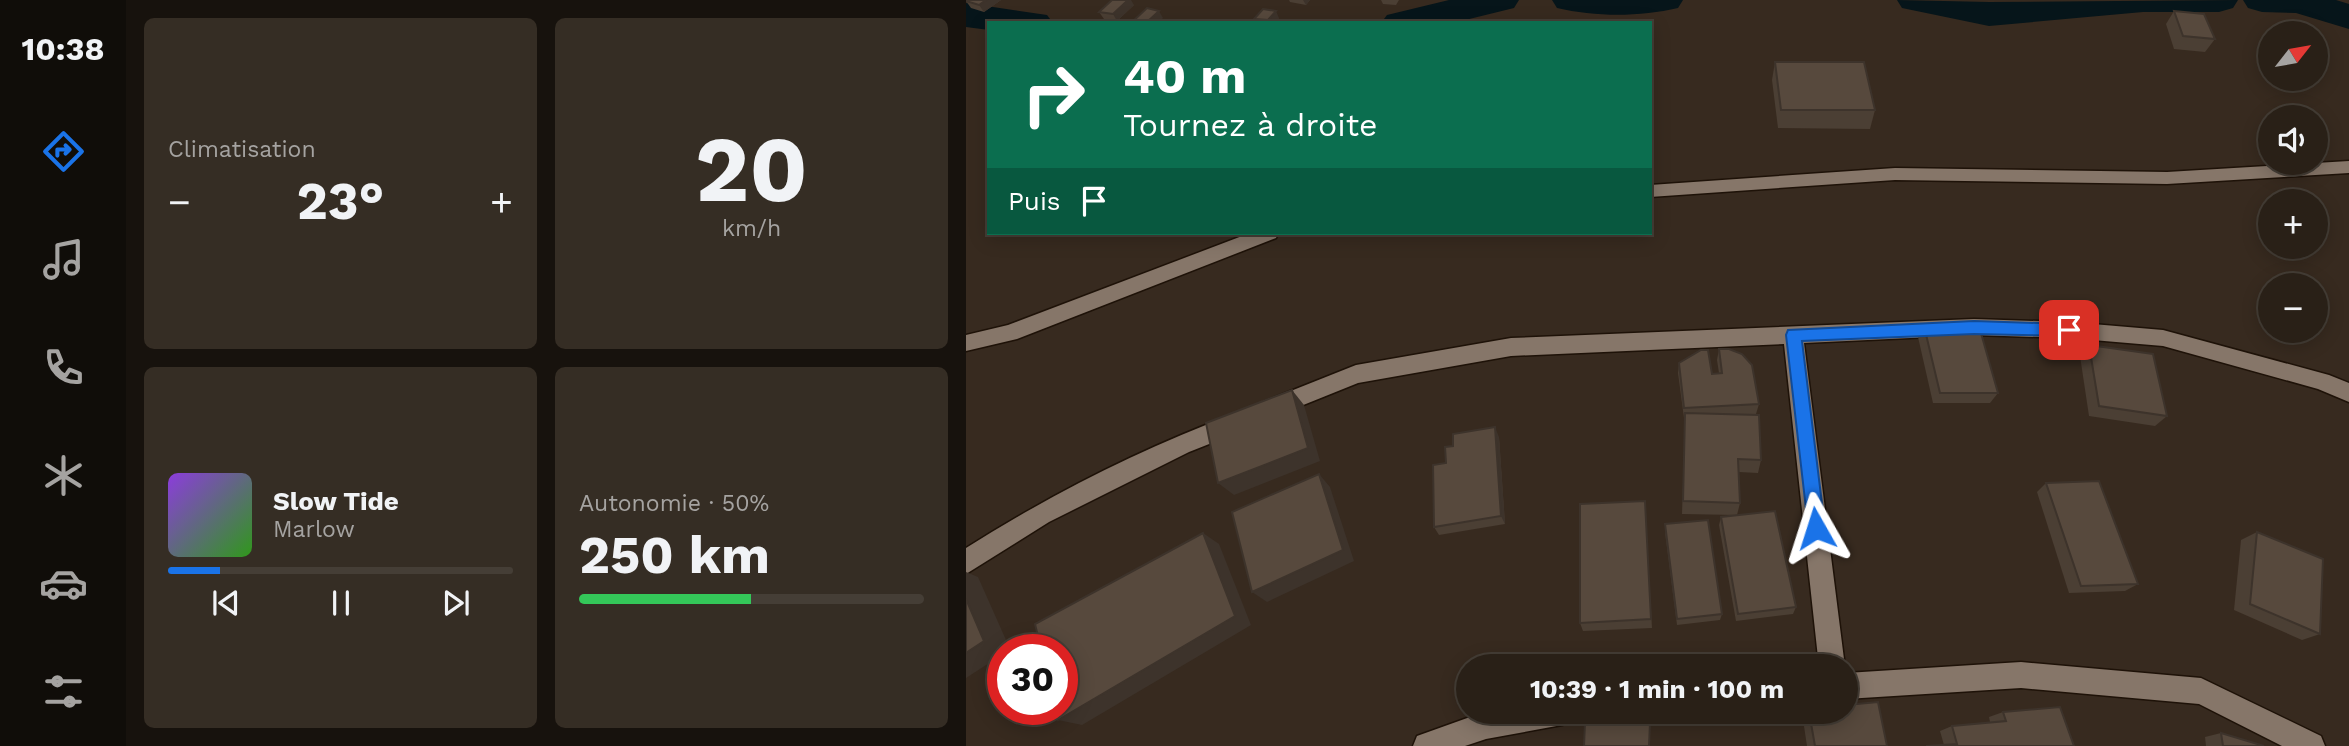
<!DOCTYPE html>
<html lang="fr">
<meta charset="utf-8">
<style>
:root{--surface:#292017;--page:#352d24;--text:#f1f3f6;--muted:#a5a3a1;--line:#453e36;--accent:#1a73e8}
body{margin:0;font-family:"Work Sans",sans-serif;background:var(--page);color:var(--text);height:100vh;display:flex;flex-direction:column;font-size:26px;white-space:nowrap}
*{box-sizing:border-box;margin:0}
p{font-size:23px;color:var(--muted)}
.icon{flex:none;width:38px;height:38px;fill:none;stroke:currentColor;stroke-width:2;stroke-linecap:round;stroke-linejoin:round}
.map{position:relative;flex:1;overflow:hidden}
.sheet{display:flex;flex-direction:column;gap:18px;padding:18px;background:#17120d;width:840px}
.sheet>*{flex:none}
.guide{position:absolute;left:21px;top:21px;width:665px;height:214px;border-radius:0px;box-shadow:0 4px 18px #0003,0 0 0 2px var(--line);background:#0b6e4f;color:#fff;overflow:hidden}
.needle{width:46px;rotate:59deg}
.controls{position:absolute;left:1292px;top:21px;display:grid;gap:14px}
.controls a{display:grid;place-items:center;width:70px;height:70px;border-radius:50%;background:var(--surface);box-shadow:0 4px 18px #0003,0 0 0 2px var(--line);font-size:35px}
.speed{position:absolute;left:21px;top:634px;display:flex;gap:14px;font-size:35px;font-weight:700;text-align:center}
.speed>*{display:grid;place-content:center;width:91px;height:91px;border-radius:50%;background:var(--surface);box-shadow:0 4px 18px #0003,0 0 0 2px var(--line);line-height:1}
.speed .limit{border:10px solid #d22;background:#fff;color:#111}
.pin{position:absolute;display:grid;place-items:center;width:60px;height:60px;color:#fff;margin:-30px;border-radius:14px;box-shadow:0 4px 10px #0006}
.me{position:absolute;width:77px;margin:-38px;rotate:354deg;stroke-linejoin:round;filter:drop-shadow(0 0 5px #0008)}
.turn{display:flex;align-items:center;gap:24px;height:147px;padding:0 21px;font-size:32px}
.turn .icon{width:91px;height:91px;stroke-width:2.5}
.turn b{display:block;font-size:49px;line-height:60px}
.then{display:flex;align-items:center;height:66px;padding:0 21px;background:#0003;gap:14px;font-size:26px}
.big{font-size:52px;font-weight:700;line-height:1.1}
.sheet .card{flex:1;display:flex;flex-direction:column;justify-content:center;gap:10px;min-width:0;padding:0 24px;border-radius:10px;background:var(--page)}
.sheet .dial{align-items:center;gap:0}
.dial b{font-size:91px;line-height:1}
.song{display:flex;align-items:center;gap:21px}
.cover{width:84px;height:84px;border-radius:10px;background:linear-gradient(135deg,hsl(270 70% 55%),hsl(110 70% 35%))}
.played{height:7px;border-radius:4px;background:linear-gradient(90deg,var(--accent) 15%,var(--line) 15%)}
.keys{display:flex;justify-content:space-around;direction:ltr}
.heat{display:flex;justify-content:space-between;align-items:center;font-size:38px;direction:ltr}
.charge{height:10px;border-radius:5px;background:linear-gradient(90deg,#34c759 50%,var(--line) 0)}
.sheet .tiles{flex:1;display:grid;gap:18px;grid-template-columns:repeat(2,1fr)}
.trip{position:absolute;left:490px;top:654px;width:402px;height:70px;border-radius:35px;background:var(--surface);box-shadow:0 4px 18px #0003,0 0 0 2px var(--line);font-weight:700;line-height:70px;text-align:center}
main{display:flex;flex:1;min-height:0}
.dock{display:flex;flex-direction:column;width:126px;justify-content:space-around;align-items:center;background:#100d09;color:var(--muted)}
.dock .icon{width:49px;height:49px}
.dock .on{color:var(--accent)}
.dock b{font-size:32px;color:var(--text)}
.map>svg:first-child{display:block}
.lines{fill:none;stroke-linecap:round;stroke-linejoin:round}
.river{fill:#06151a;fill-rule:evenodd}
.minor-casing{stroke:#1e1208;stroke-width:3}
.minor{fill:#867669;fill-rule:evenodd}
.wall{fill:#4b3f34}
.shaded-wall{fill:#3d332b}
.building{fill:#57493d;stroke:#3d332b;stroke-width:2}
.route{fill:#1a73e8;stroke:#114b97;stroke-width:2}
</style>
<main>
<nav class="dock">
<b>10:38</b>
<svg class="icon on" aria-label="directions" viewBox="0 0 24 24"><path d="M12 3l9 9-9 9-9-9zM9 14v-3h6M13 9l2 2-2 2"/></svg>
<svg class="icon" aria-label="music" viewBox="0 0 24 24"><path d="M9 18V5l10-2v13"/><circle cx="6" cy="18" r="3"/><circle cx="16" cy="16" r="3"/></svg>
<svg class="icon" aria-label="phone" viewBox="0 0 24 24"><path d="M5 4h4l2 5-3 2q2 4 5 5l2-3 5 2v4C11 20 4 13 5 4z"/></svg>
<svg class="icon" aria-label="climate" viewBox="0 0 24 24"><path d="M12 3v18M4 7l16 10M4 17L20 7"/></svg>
<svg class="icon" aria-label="car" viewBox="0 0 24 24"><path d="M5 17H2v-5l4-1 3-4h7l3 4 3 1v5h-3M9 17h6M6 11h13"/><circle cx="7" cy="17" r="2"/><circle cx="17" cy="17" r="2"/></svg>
<svg class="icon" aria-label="filters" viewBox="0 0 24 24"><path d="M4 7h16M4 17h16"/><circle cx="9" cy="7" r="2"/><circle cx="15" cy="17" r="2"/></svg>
</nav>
<section class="sheet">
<div class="tiles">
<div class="card"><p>Climatisation</p>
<div class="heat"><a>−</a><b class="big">23°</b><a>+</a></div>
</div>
<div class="card dial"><b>20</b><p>km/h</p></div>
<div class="card">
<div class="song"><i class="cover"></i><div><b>Slow Tide</b><p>Marlow</p></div></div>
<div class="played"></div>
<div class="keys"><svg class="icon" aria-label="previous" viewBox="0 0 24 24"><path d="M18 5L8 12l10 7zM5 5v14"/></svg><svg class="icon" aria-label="pause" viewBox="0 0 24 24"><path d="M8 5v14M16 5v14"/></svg><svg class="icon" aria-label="next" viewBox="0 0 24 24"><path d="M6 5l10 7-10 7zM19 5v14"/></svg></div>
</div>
<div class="card"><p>Autonomie · 50%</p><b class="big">250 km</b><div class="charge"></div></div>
</div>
</section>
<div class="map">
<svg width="1383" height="746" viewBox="0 0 1383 746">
<rect width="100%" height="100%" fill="#372a1f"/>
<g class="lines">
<g class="river">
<path d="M 483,0 L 553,0 L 548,8 L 487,23 L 415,23 L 421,15 Z"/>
<path d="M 586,0 L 717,0 L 712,8 C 674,17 629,17 591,8 Z"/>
<path d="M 931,0 L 1023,2 L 1272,0 L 1267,8 L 1253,12 L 1177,12 L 1023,26 L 936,8 Z"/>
<path d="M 1277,0 L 1370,0 L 1383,4 L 1383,29 L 1330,13 L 1296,12 L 1282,8 Z"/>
<path d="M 0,3 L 81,15 L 87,23 L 23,23 L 23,30 L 0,27 Z"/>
</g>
<g class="minor-casing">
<g id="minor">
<path d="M 1383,161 L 1383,173 L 1201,184 L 929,180 L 684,197 L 684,185 L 929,168 L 1201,172 Z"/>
<path d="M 284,233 L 312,233 L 310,238 L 51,339 L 0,351 L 0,335 L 42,325 Z"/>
<path d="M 1008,319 L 1103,322 L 1197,330 L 1363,375 L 1383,383 L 1383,402 L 1352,389 L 1197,346 L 1103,338 L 1008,335 L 838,343 L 879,667 L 853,667 L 818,344 L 545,356 L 392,383 L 305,418 L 297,416 L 294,409 L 297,402 L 390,365 L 545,338 Z"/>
<path d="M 268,414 L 276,417 L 279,424 L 276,431 L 223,452 L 83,522 L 0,574 L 0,548 C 84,495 174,449 268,414 Z"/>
<path d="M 1055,662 L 1235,678 L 1355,736 L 1359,746 L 1316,746 L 1233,704 L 1055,688 L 880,699 L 880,673 Z"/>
<path d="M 518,712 L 609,712 L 606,722 L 596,725 L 520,739 L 499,746 L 447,746 L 451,736 Z"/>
</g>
</g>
<use href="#minor" class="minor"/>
</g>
<g class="wall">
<path d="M 35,0 L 18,12 L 5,8 L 0,1 Z"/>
<path d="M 323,0 L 344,0 L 340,5 L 324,2 Z"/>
<path d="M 415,0 L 433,0 L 430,5 L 417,4 Z"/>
<path d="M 168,5 L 151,21 L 138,19 L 133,12 Z"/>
<path d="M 1208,11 L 1249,39 L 1239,52 L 1208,49 L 1200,24 Z"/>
<path d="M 313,18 L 308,23 L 290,23 L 288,19 Z"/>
<path d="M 809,62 L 909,110 L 904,129 L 812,128 L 806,80 Z"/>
<path d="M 958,326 L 1032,393 L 1024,403 L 967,403 L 952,337 Z"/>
<path d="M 1123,345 L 1201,416 L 1189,426 L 1123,416 L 1114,356 Z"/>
<path d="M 753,349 L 793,404 L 790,414 L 773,415 L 795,460 L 792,473 L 773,472 L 774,503 L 771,515 L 716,514 L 719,418 L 718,418 L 712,373 L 713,363 L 746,374 L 753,373 L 751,360 Z"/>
<path d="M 533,437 L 539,524 L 473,535 L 468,527 L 480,463 Z"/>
<path d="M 1080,483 L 1172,584 L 1159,591 L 1103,593 L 1071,492 Z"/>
<path d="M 679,501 L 686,628 L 617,631 L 614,623 Z"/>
<path d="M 755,517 L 830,607 L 827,614 L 770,621 L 753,525 Z"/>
<path d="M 699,524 L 756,614 L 754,620 L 711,625 L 699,532 Z"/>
<path d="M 1291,532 L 1354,634 L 1336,640 L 1268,610 L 1275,540 Z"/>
<path d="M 837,712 L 880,712 L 921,746 L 841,746 L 836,713 Z"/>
<path d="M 1037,712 L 1108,746 L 978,745 L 974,731 L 986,726 L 1024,722 L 1023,717 Z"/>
<path d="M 1255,733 L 1298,746 L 1240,746 L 1239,737 Z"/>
</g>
<g class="shaded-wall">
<path d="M 20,0 L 35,0 L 18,12 L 13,5 Z"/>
<path d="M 162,0 L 165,0 L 168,5 L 151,21 L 147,14 Z"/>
<path d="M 337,0 L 344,0 L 340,5 Z"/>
<path d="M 193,11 L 197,18 L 192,23 L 180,23 Z"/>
<path d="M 310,11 L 313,18 L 308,23 L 303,23 L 302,20 Z"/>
<path d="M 326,390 L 338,405 L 354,461 L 268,495 L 252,483 Z"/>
<path d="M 529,427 L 533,437 L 539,524 L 535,516 Z"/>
<path d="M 353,474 L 364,487 L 388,561 L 301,602 L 286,592 Z"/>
<path d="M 237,533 L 253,544 L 285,625 L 116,725 L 92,720 Z"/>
<path d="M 0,572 L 12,577 L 44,649 L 37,649 L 37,654 L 0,678 Z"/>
</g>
<g class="building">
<path d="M 1,0 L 20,0 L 13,5 L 0,1 Z"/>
<path d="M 146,0 L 162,0 L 147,14 L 133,12 Z"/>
<path d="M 181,8 L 193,11 L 180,23 L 165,23 Z"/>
<path d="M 297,9 L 310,11 L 302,20 L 288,19 Z"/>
<path d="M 1208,11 L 1238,14 L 1249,39 L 1217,36 Z"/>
<path d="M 809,62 L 898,62 L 909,110 L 815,110 Z"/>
<path d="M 958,326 L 1013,326 L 1032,393 L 974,393 Z"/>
<path d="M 1123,345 L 1187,354 L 1201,416 L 1133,406 Z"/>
<path d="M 753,349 L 763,349 L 776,354 L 786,365 L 793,404 L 718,408 L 713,363 L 735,350 L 742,350 L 746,374 L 756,373 Z"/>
<path d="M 326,390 L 342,448 L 252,483 L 240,423 Z"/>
<path d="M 719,413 L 793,415 L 795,460 L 772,459 L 774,503 L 717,501 Z"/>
<path d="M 529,427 L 535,516 L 468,527 L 467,465 L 480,463 L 479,447 L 487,446 L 487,434 Z"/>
<path d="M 353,474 L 377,550 L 286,592 L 266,512 Z"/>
<path d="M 1133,481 L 1172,584 L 1115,586 L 1080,483 Z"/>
<path d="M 679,501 L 685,619 L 614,623 L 614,504 Z"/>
<path d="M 809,511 L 830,607 L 772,614 L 755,517 Z"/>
<path d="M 742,520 L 756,614 L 711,619 L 699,524 Z"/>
<path d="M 1291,532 L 1357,559 L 1354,634 L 1284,604 Z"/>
<path d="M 237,533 L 269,616 L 92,720 L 89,709 L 96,709 L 96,649 L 75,649 L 69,624 Z"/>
<path d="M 0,599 L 18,641 L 0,653 Z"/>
<path d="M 912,702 L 921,746 L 849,746 L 843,712 L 880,712 L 880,705 Z"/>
<path d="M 1094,707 L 1108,746 L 960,746 L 991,744 L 986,726 L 1040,721 L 1037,712 Z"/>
<path d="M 619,722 L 684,723 L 683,746 L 618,746 Z"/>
<path d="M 1255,733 L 1298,746 L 1257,746 Z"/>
</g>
<path class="route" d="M 1008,321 L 1103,324 L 1110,330 L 1103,336 L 1008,334 L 836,341 L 859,528 L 856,535 L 850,537 L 843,535 L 820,335 L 822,330 Z"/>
</svg>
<div class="controls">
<a><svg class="needle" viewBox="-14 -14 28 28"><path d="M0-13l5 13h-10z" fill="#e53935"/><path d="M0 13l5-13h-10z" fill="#a5a3a1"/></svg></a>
<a><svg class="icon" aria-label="sound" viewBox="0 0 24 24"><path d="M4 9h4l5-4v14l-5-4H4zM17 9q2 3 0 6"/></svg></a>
<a>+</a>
<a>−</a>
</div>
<div class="speed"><div class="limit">30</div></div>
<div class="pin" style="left:1103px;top:330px;background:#d93025"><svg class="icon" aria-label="arrive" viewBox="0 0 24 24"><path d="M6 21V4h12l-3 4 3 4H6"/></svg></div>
<svg class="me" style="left:850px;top:528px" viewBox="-20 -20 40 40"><path d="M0-17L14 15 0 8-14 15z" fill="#1a73e8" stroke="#fff" stroke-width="4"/></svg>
<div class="trip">10:39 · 1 min · 100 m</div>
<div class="guide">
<div class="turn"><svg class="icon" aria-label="right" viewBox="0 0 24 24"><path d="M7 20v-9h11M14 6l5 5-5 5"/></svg><div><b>40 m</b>Tournez à droite</div></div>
<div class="then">Puis<svg class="icon" aria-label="arrive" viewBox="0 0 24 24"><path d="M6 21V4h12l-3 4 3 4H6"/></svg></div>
</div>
</div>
</main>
